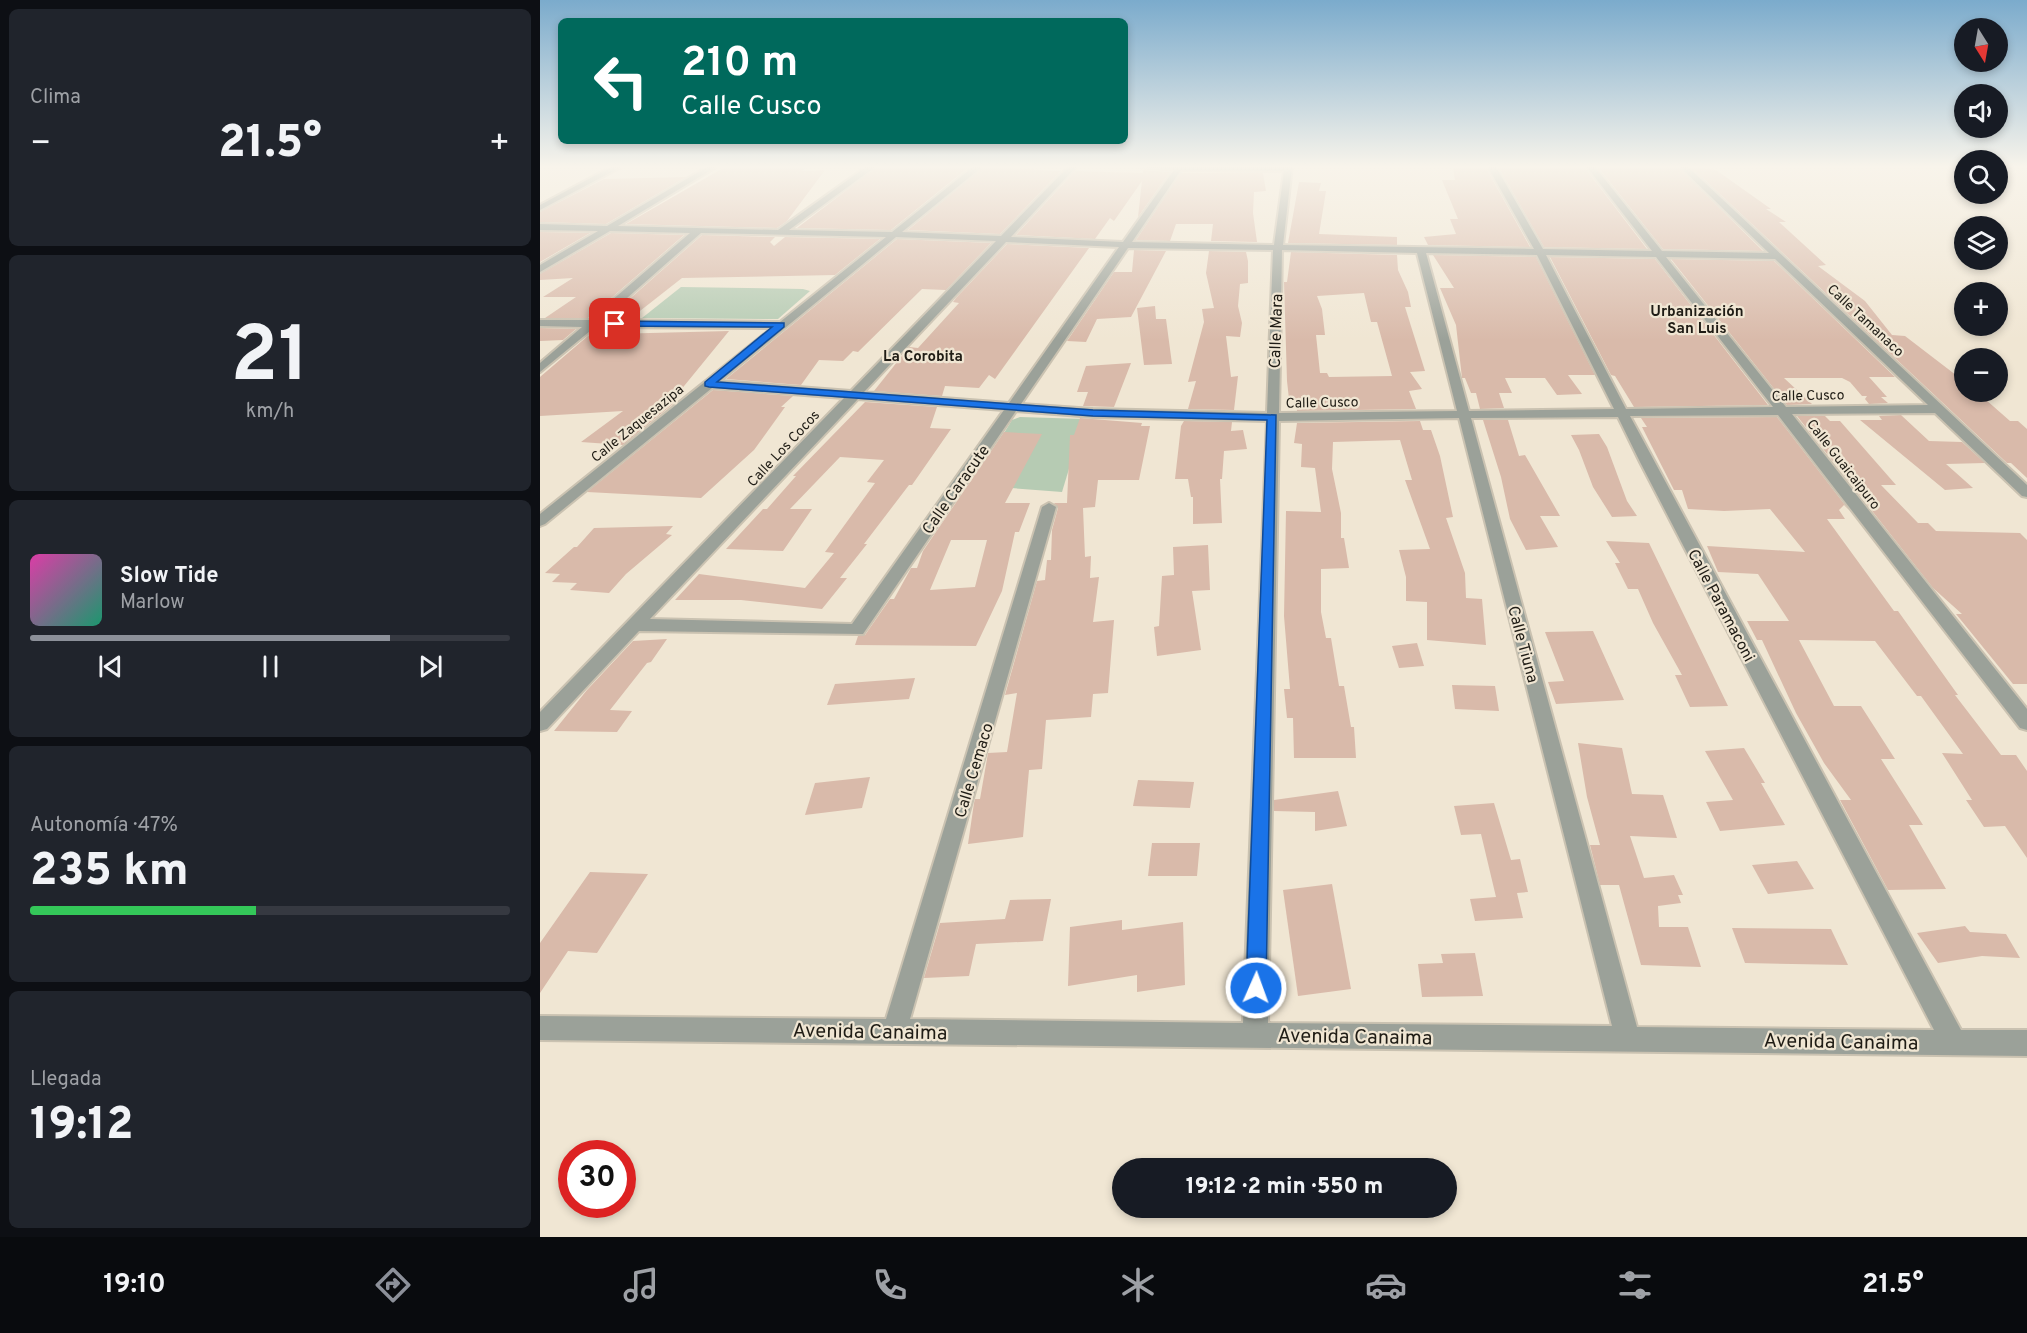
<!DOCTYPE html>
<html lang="es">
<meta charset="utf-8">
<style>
:root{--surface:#171b24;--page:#20242c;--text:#f1f3f6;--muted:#9ea1a6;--line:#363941;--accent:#8c9099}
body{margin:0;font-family:Overpass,sans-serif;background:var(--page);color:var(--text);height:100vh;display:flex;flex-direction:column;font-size:22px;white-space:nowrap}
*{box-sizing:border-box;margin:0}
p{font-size:20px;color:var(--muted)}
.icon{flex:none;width:33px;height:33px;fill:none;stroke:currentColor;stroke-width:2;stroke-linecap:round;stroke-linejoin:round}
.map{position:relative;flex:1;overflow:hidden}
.drawer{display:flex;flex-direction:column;gap:9px;padding:9px;background:#0d0f14;width:540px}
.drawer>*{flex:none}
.banner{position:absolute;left:18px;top:18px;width:570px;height:126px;border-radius:9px;box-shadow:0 3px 9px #0003;background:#00695c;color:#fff;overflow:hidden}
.needle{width:39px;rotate:169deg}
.fabs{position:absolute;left:1414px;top:18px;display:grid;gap:12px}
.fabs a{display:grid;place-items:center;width:54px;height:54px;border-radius:50%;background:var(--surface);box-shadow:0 3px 9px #0003;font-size:30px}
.speed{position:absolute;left:18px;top:1140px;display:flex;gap:12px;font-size:30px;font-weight:700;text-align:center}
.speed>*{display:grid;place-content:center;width:78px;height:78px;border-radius:50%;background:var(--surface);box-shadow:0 3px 9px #0003;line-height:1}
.speed .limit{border:9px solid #d22;background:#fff;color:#111}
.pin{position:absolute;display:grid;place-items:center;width:51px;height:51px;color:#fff;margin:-26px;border-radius:12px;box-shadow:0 3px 9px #0006}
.me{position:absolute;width:66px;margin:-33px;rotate:2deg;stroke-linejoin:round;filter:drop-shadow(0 0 4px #0008)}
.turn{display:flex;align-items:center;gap:21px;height:126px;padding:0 24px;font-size:27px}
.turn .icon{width:78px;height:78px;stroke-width:2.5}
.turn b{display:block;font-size:42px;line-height:51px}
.big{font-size:45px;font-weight:800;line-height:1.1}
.drawer .tile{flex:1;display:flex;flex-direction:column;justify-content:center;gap:9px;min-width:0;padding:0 21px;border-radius:9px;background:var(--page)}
.drawer .dial{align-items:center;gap:0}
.dial b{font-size:78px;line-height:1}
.song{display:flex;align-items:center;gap:18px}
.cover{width:72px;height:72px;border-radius:9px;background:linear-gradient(135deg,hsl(320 70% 55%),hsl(160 70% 35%))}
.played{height:6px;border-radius:3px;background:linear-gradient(90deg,var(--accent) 75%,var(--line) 75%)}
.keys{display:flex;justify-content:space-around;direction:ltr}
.heat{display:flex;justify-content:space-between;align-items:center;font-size:33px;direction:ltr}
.charge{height:9px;border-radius:4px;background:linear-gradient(90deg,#34c759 47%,var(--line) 0)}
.trip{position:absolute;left:572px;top:1158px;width:345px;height:60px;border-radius:30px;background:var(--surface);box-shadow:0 3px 9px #0003;font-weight:800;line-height:60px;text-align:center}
.tab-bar{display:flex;height:96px;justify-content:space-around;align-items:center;background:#090b0e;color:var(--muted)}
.tab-bar .icon{width:42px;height:42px}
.tab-bar .active{color:var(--accent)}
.tab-bar b{font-size:27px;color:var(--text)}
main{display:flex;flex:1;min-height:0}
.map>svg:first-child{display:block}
.green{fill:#b6cbb3}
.building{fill:#d9baaa;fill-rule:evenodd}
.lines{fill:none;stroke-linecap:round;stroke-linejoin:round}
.minor-casing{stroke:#cac2b1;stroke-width:4}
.minor{fill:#9ba199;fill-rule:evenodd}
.route{fill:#1a73e8;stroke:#114b97;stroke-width:1.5}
.labels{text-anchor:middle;stroke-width:4.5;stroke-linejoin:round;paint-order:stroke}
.far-street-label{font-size:14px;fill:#1f1c15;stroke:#f0e6d3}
.far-neighbourhood-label{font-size:15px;font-weight:bold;fill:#1f1c15;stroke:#f0e6d3}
.street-label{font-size:16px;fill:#1f1c15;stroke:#f0e6d3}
.near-street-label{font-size:20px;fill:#1f1c15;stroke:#f0e6d3}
</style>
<main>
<section class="drawer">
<div class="tile"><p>Clima</p>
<div class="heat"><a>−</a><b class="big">21.5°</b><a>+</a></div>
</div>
<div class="tile dial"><b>21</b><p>km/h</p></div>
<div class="tile">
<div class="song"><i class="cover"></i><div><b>Slow Tide</b><p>Marlow</p></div></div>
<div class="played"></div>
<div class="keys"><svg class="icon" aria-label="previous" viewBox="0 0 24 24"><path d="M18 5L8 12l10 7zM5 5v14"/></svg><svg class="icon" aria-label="pause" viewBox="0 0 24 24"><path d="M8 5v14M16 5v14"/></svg><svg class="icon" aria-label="next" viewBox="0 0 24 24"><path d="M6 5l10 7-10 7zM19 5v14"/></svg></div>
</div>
<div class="tile"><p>Autonomía · 47%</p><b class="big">235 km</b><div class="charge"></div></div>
<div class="tile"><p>Llegada</p><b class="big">19:12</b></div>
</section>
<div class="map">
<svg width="1487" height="1237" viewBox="0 0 1487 1237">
<rect width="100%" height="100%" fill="#f0e6d3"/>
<g class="green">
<path d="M 141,287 L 263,289 L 270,291 L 238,319 L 102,318 Z"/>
<path d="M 480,417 L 544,419 L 522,492 L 432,485 L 472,420 Z"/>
</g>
<g class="building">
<path d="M 185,167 L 266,167 L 262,171 L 285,170 L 247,221 L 237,228 L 86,224 Z"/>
<path d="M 337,167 L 429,167 L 351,230 L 257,228 Z"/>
<path d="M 444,167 L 521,171 L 460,234 L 368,230 Z"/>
<path d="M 913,167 L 946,168 L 990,247 L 888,245 L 884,237 L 916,234 L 910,219 L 918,219 L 902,180 L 915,180 Z"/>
<path d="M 1058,167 L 1138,167 L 1223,251 L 1123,249 Z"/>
<path d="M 1151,167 L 1176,170 L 1231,209 L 1226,209 L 1246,222 L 1239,222 L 1286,265 L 1278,266 L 1325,301 L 1352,335 L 1365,336 L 1425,382 L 1425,392 L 1437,392 L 1470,421 L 1478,421 L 1487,429 L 1487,478 L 1471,463 L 1467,463 Z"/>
<path d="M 959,168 L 1045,168 L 1107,249 L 1004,247 Z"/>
<path d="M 603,170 L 630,172 L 598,217 L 602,181 L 574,221 L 570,218 L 555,239 L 476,235 L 535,171 L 603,173 Z"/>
<path d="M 641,173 L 723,173 L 726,191 L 714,192 L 713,213 L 717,242 L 671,241 L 673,224 L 636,224 L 630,241 L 596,240 Z"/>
<path d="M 146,177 L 66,224 L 0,222 L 0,212 L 64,179 Z"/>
<path d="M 759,182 L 781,183 L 779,191 L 786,191 L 779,234 L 857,237 L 857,245 L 748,243 Z"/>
<path d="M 0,232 L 50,233 L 0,262 Z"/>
<path d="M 71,233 L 144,235 L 48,318 L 5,318 L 36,297 L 3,297 L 33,278 L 0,280 L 0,274 Z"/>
<path d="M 162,235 L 235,237 L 230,242 L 234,246 L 245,237 L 340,239 L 295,275 L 142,278 L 91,318 L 68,318 Z"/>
<path d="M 357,239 L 451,243 L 406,290 L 382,289 L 318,352 L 313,351 L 303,361 L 279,360 L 261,385 L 186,379 Z"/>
<path d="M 467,244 L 549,248 L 455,379 L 449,375 L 439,388 L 405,386 L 402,396 L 334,391 L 369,347 L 378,348 L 419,303 L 413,302 L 416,298 Z"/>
<path d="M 594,250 L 626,251 L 591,317 L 557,319 L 546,342 L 527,341 L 574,272 L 592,272 Z"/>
<path d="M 669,251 L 706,252 L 708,261 L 708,283 L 700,284 L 698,306 L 702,323 L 700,337 L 686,336 L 691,377 L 698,376 L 694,410 L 648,409 L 656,381 L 648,382 L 664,322 L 662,309 L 674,308 L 666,273 Z"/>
<path d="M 751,252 L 857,255 L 858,270 L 868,292 L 871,307 L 865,307 L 885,371 L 870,372 L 882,389 L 869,391 L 876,409 L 757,411 L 756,399 L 749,399 L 747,381 L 744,282 L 747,282 ZM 824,293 L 831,322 L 837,322 L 852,376 L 789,377 L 787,373 L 780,373 L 776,335 L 785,335 L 782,309 L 777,296 Z"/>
<path d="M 893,255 L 996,257 L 1055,375 L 1028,375 L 1042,394 L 1017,395 L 1005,378 L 965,378 L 972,393 L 959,393 L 964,408 L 940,409 L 936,393 L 931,393 L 925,378 L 922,378 L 916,325 L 900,288 L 914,288 Z"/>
<path d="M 1010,257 L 1115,259 L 1228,405 L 1094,407 L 1075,376 L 1071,375 Z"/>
<path d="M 1131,259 L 1234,261 L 1355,377 L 1329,377 L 1347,397 L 1341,397 L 1348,403 L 1329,404 L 1325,399 L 1327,396 L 1322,396 L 1310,382 L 1302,378 L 1244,378 L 1272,404 L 1247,405 Z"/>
<path d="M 615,306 L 616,319 L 626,319 L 632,364 L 604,365 L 597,308 Z"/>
<path d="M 0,328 L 36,329 L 23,340 L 0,341 Z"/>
<path d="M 56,329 L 77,329 L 71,334 L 189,331 L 131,402 L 133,404 L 83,445 L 41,442 L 83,411 L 0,416 L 0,377 Z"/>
<path d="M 591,363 L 574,407 L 543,406 L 548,392 L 537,392 L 546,366 Z"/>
<path d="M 173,390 L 253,396 L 241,407 L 245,407 L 214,450 L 161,498 L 47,492 Z"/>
<path d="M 325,402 L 397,407 L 390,428 L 411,429 L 372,485 L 369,485 L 324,544 L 327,544 L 300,578 L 307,578 L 282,609 L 201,600 L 135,600 L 159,574 L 265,588 L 294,553 L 285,552 L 335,483 L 327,482 L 344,460 L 300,457 L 250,509 L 272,509 L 243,551 L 186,549 L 223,509 L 227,509 L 256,476 L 253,476 Z"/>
<path d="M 1361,415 L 1389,441 L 1422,442 L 1445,463 L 1406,464 L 1433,488 L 1405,490 L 1320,420 L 1342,420 L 1339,416 Z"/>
<path d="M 1257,416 L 1285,416 L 1290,421 L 1300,421 L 1356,485 L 1341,485 L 1378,523 L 1388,523 L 1396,531 L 1480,533 L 1487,540 L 1487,684 L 1473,684 L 1416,614 L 1422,614 L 1393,588 Z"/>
<path d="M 1237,417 L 1309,510 L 1304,505 L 1299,510 L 1305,519 L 1287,519 L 1354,611 L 1358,611 L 1418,695 L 1415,695 L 1461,755 L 1476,755 L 1487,771 L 1487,858 L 1465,826 L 1444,827 L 1426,800 L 1432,800 L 1402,753 L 1423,754 L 1381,696 L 1377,696 L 1335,641 L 1259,640 L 1294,706 L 1321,706 L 1355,759 L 1341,759 L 1383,825 L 1369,825 L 1406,889 L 1348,890 L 1300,800 L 1311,800 L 1284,763 L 1256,713 L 1222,640 L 1217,640 L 1207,621 L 1249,621 L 1218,574 L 1178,572 L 1167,546 L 1265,552 L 1230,509 L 1184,511 L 1148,509 L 1142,490 L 1134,490 L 1102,427 L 1107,427 L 1101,418 Z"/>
<path d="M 540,418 L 602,423 L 601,426 L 610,426 L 599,480 L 558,480 L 555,507 L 543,508 L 545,557 L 551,556 L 550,578 L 559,577 L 553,622 L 574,620 L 568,693 L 553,694 L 551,717 L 506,720 L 502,769 L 489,770 L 483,837 L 428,844 L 434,803 L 435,799 L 440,799 L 448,753 L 467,752 L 477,693 L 465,695 L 497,581 L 505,580 L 507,560 L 511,560 L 512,530 L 518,508 L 514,503 L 527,503 L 530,435 L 534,435 Z"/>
<path d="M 943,420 L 968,420 L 979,456 L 985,455 L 1020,516 L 1000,516 L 1018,547 L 986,550 L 970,519 L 961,477 Z"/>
<path d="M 644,421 L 692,422 L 691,431 L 703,430 L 707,449 L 684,451 L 682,479 L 680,479 L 682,523 L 653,524 L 653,497 L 651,497 L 648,479 L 635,479 L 641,426 Z"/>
<path d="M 880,421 L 883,430 L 891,430 L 900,456 L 913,517 L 906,518 L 925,573 L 926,598 L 942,599 L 946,645 L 887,640 L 887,602 L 866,601 L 866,577 L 859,550 L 890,549 L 865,480 L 872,480 L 860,440 L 793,442 L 792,469 L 801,513 L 801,538 L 804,538 L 809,568 L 781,569 L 781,612 L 786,638 L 791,638 L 799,686 L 804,686 L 811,727 L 814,727 L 816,758 L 754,758 L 753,718 L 747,718 L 744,689 L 750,689 L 744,616 L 746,511 L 781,512 L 775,468 L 761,467 L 762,444 L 754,443 L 757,423 Z"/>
<path d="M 464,432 L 502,434 L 465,503 L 490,503 L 479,532 L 475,532 L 462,591 L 436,646 L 315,645 L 318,636 L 325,635 L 350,599 L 354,599 L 371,568 L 377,568 L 383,551 ZM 411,540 L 447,540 L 435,587 L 390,590 Z"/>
<path d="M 1059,434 L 1067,447 L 1087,501 L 1097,516 L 1072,517 L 1053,487 L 1039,450 L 1031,435 Z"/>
<path d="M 133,526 L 126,534 L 132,535 L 86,574 L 69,593 L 30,590 L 37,583 L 12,582 L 20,574 L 5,573 L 34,547 L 37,547 L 54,528 Z"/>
<path d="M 1066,541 L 1109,543 L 1188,706 L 1150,707 L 1135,675 L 1142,675 L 1113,623 L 1098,589 L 1088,589 L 1075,563 L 1080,563 Z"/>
<path d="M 668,545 L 670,590 L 652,591 L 661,650 L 617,656 L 614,627 L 619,626 L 622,576 L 634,575 L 633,547 Z"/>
<path d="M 1053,631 L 1084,700 L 1016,704 L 1008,682 L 1024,681 L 1005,632 Z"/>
<path d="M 127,639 L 111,662 L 107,663 L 70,710 L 92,711 L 77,732 L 14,731 L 47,690 L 93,641 Z"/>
<path d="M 877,643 L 884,666 L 859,668 L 852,646 Z"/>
<path d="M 375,678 L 369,699 L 287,705 L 295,684 Z"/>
<path d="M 912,685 L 955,686 L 959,711 L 915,709 Z"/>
<path d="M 1038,743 L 1082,748 L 1092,794 L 1123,795 L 1137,838 L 1090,836 L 1104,878 L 1134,875 L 1143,895 L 1138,895 L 1141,903 L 1118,906 L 1119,927 L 1148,927 L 1161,967 L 1101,965 L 1079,885 L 1060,885 L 1050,845 L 1060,845 L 1047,797 Z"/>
<path d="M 1204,748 L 1225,783 L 1221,783 L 1245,825 L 1180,831 L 1166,802 L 1193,800 L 1165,751 Z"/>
<path d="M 330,777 L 322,808 L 265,815 L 275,783 Z"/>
<path d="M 598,780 L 654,782 L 650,808 L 593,806 Z"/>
<path d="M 798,791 L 807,826 L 775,831 L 775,812 L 734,811 L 734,800 Z"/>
<path d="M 954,803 L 971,860 L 980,859 L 988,892 L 977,893 L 983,918 L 935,921 L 930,899 L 956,897 L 941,834 L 921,835 L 914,806 Z"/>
<path d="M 612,843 L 660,843 L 657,876 L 608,876 Z"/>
<path d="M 1257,861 L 1274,889 L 1228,894 L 1212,865 Z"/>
<path d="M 50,872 L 108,874 L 57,953 L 28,951 L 0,993 L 0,943 Z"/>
<path d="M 792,884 L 811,989 L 758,996 L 743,890 Z"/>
<path d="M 511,899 L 503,941 L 436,944 L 429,976 L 384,978 L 400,923 L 465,919 L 470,900 Z"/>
<path d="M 582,920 L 582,930 L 643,922 L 645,985 L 597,992 L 597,975 L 528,986 L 530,927 Z"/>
<path d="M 1425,926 L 1430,932 L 1466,934 L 1480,958 L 1442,956 L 1398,963 L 1377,933 Z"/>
<path d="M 1192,928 L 1291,929 L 1308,965 L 1205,963 Z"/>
<path d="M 935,953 L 943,996 L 882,997 L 878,964 L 903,963 L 901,954 Z"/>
</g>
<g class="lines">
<g class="minor-casing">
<g id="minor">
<path d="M 71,167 L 81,167 L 0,210 L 0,205 Z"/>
<path d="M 167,167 L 176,167 L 78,226 L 238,230 L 326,167 L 335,167 L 249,230 L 352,232 L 433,167 L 442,167 L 362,232 L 461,236 L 528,167 L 536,167 L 471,237 L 583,242 L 634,170 L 599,167 L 752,167 L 743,245 L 994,249 L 948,167 L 956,167 L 1003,249 L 1112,251 L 1047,167 L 1055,167 L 1122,251 L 1229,253 L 1140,167 L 1148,167 L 1487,485 L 1487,497 L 1482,496 L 1395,413 L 1252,414 L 1487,709 L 1487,730 L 1480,728 L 1238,415 L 1090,416 L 1421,1030 L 1487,1030 L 1487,1056 L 0,1040 L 0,1016 L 346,1019 L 502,507 L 509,503 L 516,507 L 370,1019 L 703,1023 L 727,421 L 553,417 L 476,411 L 323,634 L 99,631 L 7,729 L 0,731 L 0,712 L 304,398 L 172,388 L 5,524 L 0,526 L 0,514 L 232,328 L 55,327 L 0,372 L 0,363 L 42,327 L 0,326 L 0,320 L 49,320 L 150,233 L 70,231 L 0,272 L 0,265 L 58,231 L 0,230 L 0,224 L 67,226 ZM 641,170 L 744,171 L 734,245 L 592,242 ZM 161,233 L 346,237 L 240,322 L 62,320 ZM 356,237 L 456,241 L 311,391 L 180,381 ZM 466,242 L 579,247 L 469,403 L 324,392 ZM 588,248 L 733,250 L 727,413 L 553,409 L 481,404 ZM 742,250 L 877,253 L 917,411 L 739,413 ZM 886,253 L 997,255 L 1074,409 L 929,411 ZM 1006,255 L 1116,257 L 1233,407 L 1086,409 ZM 1126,257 L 1235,259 L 1388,405 L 1246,407 ZM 318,399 L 464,410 L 312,624 L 110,619 ZM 1078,417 L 1100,462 L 1394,1030 L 1097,1027 L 931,418 ZM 919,418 L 1072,1026 L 728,1023 L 739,421 Z"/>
</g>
</g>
<use href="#minor" class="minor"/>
</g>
<linearGradient id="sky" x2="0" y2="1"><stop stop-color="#7babcc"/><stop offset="0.49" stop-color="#f8f4eb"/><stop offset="1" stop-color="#f8f4eb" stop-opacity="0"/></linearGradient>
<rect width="1487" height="340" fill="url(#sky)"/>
<path class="route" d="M 75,321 L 244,323 L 244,327 L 177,382 L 553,410 L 736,415 L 726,988 L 723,995 L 716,998 L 709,995 L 706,988 L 727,420 L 553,416 L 169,387 L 165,386 L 165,382 L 232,327 L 72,326 L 72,322 Z"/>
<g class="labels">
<g class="far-street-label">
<text transform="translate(1326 320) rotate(43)" y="5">Calle Tamanaco</text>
<text transform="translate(1268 395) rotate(-1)" y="5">Calle Cusco</text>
<text transform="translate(782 402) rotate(-1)" y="5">Calle Cusco</text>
<text transform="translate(97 423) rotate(-39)" y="5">Calle Zaquesazipa</text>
<text transform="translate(243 448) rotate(-47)" y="5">Calle Los Cocos</text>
<text transform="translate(1304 464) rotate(52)" y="5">Calle Guaicaipuro</text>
</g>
<g class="far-neighbourhood-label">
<text x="1157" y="316">Urbanización<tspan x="1157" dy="17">San Luis</tspan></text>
<text x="383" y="361">La Corobita</text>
</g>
<g class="street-label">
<text transform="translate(735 331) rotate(-88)" y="6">Calle Mara</text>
<text transform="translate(415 489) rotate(-55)" y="6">Calle Caracute</text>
<text transform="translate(1182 605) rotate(62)" y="6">Calle Paramaconi</text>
<text transform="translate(984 644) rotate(75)" y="6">Calle Tiuna</text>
<text transform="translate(433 770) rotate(-73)" y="6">Calle Cemaco</text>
</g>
<g class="near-street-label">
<text transform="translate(330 1031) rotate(1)" y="7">Avenida Canaima</text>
<text transform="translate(815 1036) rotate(1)" y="7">Avenida Canaima</text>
<text transform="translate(1301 1041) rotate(1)" y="7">Avenida Canaima</text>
</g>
</g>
</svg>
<div class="fabs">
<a><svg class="needle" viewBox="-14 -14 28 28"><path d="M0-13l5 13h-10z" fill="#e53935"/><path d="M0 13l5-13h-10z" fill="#9ea1a6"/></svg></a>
<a><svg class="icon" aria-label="sound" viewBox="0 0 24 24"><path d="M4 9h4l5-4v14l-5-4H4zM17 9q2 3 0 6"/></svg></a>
<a><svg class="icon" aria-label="search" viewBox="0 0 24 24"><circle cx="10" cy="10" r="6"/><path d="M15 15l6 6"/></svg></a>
<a><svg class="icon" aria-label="layers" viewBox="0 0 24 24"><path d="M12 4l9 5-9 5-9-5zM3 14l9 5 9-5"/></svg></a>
<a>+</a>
<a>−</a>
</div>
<div class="speed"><div class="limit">30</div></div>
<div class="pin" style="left:75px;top:324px;background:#d93025"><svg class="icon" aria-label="arrive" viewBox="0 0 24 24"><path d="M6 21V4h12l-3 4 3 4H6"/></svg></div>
<svg class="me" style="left:716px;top:988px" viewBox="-20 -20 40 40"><circle r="17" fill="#1a73e8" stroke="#fff" stroke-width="3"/><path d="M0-11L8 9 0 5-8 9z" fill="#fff"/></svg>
<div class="trip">19:12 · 2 min · 550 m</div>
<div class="banner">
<div class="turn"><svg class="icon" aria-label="left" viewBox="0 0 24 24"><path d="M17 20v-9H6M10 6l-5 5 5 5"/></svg><div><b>210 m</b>Calle Cusco</div></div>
</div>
</div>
</main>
<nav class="tab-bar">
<b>19:10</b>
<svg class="icon active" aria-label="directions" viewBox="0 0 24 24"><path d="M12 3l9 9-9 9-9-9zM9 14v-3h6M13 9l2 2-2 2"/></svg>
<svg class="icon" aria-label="music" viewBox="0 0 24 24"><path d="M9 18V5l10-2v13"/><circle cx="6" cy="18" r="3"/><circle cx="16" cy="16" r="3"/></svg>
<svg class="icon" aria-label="phone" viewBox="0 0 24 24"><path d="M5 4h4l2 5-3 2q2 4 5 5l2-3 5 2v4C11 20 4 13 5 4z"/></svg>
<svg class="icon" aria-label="climate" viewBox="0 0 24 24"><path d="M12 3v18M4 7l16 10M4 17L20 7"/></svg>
<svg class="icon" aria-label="car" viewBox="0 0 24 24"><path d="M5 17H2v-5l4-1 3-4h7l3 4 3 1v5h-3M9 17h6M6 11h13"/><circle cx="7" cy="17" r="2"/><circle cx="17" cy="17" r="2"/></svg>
<svg class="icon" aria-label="filters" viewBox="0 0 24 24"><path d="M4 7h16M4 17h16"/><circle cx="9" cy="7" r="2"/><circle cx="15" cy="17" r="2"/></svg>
<b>21.5°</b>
</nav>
